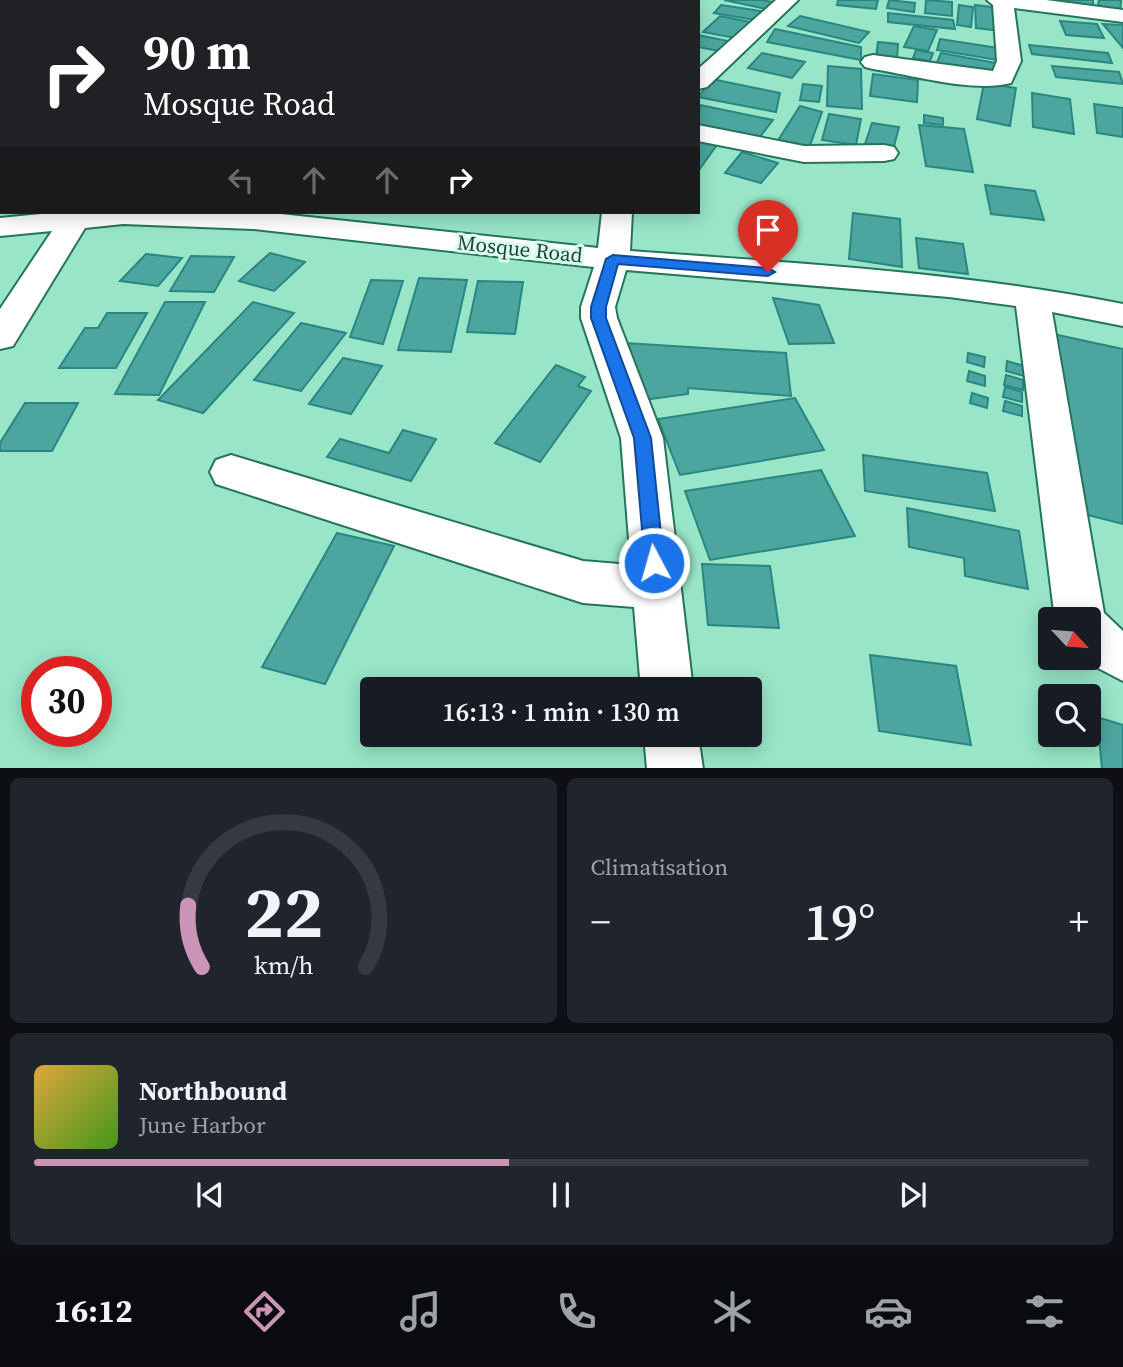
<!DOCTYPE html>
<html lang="fr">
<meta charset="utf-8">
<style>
:root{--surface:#171b24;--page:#20242c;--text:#f1f3f6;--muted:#9ea1a6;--line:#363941;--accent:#cd94ba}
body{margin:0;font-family:"Source Serif 4",serif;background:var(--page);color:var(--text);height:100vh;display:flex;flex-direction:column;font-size:26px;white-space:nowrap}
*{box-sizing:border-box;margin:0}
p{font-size:23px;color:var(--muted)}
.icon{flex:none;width:38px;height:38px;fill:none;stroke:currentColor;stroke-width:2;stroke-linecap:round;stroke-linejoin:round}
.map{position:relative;height:768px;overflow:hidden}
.details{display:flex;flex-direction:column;gap:10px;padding:10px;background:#0d0f14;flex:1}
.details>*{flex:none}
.guide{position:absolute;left:0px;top:0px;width:700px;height:214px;box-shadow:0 4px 18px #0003;background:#202124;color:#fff;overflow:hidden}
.needle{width:46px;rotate:116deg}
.fabs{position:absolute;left:1038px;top:607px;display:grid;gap:14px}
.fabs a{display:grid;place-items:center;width:63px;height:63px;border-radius:7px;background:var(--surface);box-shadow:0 4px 18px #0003;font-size:35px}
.speed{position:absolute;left:21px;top:656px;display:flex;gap:14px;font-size:35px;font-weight:700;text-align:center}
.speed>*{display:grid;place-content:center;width:91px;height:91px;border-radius:50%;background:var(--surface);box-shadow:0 4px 18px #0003;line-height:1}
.speed .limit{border:10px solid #d22;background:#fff;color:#111}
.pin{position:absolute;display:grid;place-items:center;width:60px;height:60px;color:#fff;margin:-72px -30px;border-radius:50% 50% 50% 0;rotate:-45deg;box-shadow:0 0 7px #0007}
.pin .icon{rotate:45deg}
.me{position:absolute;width:77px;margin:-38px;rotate:354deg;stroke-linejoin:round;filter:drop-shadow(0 0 5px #0008)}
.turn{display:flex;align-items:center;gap:24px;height:147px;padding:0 28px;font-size:32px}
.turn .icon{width:91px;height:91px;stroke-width:2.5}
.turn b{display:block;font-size:49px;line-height:60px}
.lanes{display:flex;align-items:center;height:66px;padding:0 28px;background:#0003;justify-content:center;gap:35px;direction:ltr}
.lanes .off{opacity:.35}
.big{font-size:52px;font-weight:600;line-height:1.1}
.details .card{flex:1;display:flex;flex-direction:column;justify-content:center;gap:10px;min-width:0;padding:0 24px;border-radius:10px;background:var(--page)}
.details .dial{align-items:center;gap:0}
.dial svg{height:182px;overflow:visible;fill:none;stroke:var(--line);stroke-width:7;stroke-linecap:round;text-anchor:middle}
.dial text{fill:var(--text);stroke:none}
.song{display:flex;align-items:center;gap:21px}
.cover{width:84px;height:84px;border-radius:10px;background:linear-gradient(135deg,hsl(40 70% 55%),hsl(100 70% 35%))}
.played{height:7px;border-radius:4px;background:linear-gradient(90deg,var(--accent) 45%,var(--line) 45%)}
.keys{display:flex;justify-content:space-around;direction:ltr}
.heat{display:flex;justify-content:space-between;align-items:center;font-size:38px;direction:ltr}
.details .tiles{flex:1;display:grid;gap:10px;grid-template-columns:1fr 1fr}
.card:last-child{grid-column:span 2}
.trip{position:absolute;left:360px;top:677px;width:402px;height:70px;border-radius:7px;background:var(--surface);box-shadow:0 4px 18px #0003;font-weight:600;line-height:70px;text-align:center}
.tab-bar{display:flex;height:112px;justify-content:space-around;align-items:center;background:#090b0e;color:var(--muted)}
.tab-bar .icon{width:49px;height:49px}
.tab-bar .on{color:var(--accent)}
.tab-bar b{font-size:32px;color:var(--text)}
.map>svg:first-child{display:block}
.building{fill:#4ca69f;stroke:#288780;stroke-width:2}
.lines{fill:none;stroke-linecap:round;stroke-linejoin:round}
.minor-casing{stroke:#25755c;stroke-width:4}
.minor{fill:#fff;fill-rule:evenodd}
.route{fill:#1a73e8;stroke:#114b97;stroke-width:2}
.labels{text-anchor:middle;stroke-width:6;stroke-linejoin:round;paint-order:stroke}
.street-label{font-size:21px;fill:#224237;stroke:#d8fdee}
</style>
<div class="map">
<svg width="1123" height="769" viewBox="0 0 1123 769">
<rect width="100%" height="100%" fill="#98e5c8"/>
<g class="building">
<path d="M 0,0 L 64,0 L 70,2 L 2,2 L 2,10 Z"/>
<path d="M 724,0 L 762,0 L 778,3 L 771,10 Z"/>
<path d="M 838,0 L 878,0 L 876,9 L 837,5 Z"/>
<path d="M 889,0 L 915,3 L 914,12 L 887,8 Z"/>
<path d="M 926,0 L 952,2 L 952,16 L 925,13 Z"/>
<path d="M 1064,0 L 1093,0 L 1093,10 L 1064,6 Z"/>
<path d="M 1099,0 L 1121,0 L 1120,13 L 1097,10 Z"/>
<path d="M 721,5 L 767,12 L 761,21 L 714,13 Z"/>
<path d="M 959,5 L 973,7 L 971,27 L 957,25 Z"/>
<path d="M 975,5 L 1000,8 L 1002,31 L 976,28 Z"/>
<path d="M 888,13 L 953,20 L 955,29 L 888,22 Z"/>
<path d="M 720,16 L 756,23 L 740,39 L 703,32 Z"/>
<path d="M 800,16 L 869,32 L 859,43 L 788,26 Z"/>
<path d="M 1060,21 L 1097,24 L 1104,38 L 1066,35 Z"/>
<path d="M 1103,24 L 1123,25 L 1123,48 Z"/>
<path d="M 914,26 L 937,30 L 928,51 L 904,47 Z"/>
<path d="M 775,29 L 861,47 L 861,60 L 767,42 Z"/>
<path d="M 698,35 L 738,43 L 728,53 L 698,47 Z"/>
<path d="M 940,39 L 1005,49 L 1004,61 L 937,50 Z"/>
<path d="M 878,42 L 898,44 L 897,59 L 876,57 Z"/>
<path d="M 1029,45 L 1108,53 L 1112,63 L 1032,54 Z"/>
<path d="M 916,50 L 933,53 L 930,61 L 913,58 Z"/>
<path d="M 762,53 L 805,62 L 792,78 L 748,68 Z"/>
<path d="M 941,53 L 1002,64 L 998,76 L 936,65 Z"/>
<path d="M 828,66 L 861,69 L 862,109 L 827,106 Z"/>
<path d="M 1052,66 L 1119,72 L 1123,84 L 1056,77 Z"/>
<path d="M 873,74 L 918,80 L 917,102 L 870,96 Z"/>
<path d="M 712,79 L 780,93 L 776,112 L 698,97 Z"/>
<path d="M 984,83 L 1016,88 L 1010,126 L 977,119 Z"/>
<path d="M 803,84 L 822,86 L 819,102 L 800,100 Z"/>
<path d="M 1032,93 L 1070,99 L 1074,134 L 1033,127 Z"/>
<path d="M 1094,104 L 1123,108 L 1123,137 L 1097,133 Z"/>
<path d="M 700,105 L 773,120 L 759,138 L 698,124 Z"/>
<path d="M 800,106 L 822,112 L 808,151 L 775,145 Z"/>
<path d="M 829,114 L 861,119 L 856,145 L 822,140 Z"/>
<path d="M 924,115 L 943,118 L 943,125 L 924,123 Z"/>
<path d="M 872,123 L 899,127 L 893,150 L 865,144 Z"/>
<path d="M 919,125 L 964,129 L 973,172 L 926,166 Z"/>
<path d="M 698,136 L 719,142 L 699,170 L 698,169 Z"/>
<path d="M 742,152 L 778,163 L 761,183 L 725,173 Z"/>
<path d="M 985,185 L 1035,191 L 1044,220 L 991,214 Z"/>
<path d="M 853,213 L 900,219 L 902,267 L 849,259 Z"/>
<path d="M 916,238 L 963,244 L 968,274 L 919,268 Z"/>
<path d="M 270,253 L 305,262 L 274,291 L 239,281 Z"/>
<path d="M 146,254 L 182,258 L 158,286 L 120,281 Z"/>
<path d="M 191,256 L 234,257 L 214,292 L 170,291 Z"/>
<path d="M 419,278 L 467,280 L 451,352 L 398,350 Z"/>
<path d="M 371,280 L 403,281 L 383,344 L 350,337 Z"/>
<path d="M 478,281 L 523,282 L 515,334 L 467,332 Z"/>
<path d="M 773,298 L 819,305 L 834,343 L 789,344 Z"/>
<path d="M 165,302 L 205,302 L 159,395 L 115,394 Z"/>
<path d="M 253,302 L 294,313 L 203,413 L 158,400 Z"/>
<path d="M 107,313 L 147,313 L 116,368 L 59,368 L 85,328 L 98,328 Z"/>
<path d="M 301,323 L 346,333 L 301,391 L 254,380 Z"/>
<path d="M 1053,334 L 1123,349 L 1123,524 L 1064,509 Z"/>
<path d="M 625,343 L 786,353 L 791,396 L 688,388 L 688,394 L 644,400 Z"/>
<path d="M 968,353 L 985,357 L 984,367 L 967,362 Z"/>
<path d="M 343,358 L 382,366 L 351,414 L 309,404 Z"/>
<path d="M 1007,361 L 1024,366 L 1024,376 L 1006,371 Z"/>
<path d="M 556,365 L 585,377 L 578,386 L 591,391 L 540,462 L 495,443 Z"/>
<path d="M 969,371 L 985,376 L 985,386 L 967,381 Z"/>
<path d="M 1006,375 L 1023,380 L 1023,390 L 1004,385 Z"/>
<path d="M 1005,387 L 1022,392 L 1022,402 L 1003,397 Z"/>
<path d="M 972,393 L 988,398 L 987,408 L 970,403 Z"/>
<path d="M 795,398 L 824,450 L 680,475 L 658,419 Z"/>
<path d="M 1005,401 L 1022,406 L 1022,416 L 1003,411 Z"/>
<path d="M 25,403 L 78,403 L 52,451 L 0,451 L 0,443 Z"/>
<path d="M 403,430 L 436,439 L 411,481 L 327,457 L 340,439 L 389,453 Z"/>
<path d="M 863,455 L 987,473 L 995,511 L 865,491 Z"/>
<path d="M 821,470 L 855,536 L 710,560 L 685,491 Z"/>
<path d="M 907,508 L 1019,531 L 1028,589 L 965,576 L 964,558 L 909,547 Z"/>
<path d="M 337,533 L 394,546 L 325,684 L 262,667 Z"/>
<path d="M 702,564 L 770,566 L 779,628 L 708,625 Z"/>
<path d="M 870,655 L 956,666 L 971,745 L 879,731 Z"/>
<path d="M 1097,717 L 1123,725 L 1123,769 L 1102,769 Z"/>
</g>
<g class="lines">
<g class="minor-casing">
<g id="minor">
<path d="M 164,0 L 186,0 L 187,2 L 165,2 Z"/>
<path d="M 278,0 L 299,0 L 277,2 Z"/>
<path d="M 635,0 L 655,0 L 634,2 Z"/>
<path d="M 776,0 L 798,0 L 707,87 L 698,89 L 698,69 Z"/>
<path d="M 987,0 L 1046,0 L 1123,10 L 1123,22 L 1014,8 L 1021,61 L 1011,83 C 973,93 912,75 873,69 L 865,67 L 861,62 L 865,57 L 873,55 L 993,71 L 997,61 L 993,5 Z"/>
<path d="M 698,125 L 804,146 L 884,145 L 894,147 L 898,153 L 894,159 L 884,161 L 804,162 L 698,141 Z"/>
<rect x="0" y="173" width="2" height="18"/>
<path d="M 61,212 L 262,212 L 598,248 L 602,212 L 632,212 L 630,251 C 795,263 960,272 1123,304 L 1123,326 L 1052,312 L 1104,613 L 1123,631 L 1123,681 L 1079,658 L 1088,658 L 1088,620 L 1055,620 L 1016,306 L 949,297 L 626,270 L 615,307 L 617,318 L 663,438 L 693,690 L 641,690 L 634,607 L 583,603 L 216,484 L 210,472 L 216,460 L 231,455 L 583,561 L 631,565 L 621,438 L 581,318 L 581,307 L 594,267 L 253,229 L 123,224 L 85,228 L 13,346 L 0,349 L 0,309 L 52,231 L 0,236 L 0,218 Z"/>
<path d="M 644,735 L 698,735 L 703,769 L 647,769 Z"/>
</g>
</g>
<use href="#minor" class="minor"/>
</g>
<path class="route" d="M 613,255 L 768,268 L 775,272 L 768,276 L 618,264 L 606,307 L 606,318 L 651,438 L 664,563 L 661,569 L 648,569 L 645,563 L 634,438 L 591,318 L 591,307 L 606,259 Z"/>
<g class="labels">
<g class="street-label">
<text transform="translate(520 249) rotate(6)" y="7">Mosque Road</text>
</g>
</g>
</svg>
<div class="fabs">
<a><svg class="needle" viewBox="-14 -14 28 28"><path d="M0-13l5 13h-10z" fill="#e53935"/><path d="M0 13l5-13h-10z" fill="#9ea1a6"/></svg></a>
<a><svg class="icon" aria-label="search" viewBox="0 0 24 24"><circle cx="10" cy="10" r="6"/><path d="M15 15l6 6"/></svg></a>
</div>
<div class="speed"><div class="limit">30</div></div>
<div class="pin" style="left:768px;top:272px;background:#d93025"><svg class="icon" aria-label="arrive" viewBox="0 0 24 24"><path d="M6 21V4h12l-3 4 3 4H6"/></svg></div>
<svg class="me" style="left:654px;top:563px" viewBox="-20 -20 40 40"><circle r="17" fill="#1a73e8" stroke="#fff" stroke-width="3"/><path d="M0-11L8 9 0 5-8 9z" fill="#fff"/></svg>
<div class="trip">16:13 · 1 min · 130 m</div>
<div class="guide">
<div class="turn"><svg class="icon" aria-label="right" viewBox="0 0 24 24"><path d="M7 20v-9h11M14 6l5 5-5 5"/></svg><div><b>90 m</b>Mosque Road</div></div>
<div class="lanes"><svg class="icon off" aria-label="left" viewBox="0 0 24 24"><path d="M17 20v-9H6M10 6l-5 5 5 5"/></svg><svg class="icon off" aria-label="ahead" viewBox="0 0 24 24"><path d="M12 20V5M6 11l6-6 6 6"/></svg><svg class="icon off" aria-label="ahead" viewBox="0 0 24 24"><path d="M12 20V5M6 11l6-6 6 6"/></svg><svg class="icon" aria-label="right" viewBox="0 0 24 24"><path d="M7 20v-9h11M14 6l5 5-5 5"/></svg></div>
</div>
</div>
<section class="details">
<div class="tiles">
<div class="card dial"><svg viewBox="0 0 100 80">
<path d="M14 69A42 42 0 1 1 86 69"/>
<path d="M14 69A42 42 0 0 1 8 42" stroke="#cd94ba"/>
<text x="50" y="56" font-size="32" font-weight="700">22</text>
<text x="50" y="72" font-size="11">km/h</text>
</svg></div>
<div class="card"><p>Climatisation</p>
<div class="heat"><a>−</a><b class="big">19°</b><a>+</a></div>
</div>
<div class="card">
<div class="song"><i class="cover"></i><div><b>Northbound</b><p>June Harbor</p></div></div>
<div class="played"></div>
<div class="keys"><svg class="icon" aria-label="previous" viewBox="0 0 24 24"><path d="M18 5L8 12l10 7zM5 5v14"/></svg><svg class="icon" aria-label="pause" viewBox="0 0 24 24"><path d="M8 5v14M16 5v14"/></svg><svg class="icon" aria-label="next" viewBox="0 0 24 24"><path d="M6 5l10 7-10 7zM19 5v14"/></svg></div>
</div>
</div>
</section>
<nav class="tab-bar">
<b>16:12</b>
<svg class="icon on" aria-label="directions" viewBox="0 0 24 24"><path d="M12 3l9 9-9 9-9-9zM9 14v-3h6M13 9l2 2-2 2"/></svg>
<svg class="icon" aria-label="music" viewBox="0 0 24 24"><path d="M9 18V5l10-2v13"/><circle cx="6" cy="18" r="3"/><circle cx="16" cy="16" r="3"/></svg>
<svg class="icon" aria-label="phone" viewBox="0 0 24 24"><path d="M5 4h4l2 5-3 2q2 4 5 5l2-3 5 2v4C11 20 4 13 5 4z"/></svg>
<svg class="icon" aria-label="climate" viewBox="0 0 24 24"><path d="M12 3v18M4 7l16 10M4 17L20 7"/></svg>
<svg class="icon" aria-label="car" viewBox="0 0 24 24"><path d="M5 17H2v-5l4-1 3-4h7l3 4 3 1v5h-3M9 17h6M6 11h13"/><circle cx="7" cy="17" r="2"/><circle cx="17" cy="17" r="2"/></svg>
<svg class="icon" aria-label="filters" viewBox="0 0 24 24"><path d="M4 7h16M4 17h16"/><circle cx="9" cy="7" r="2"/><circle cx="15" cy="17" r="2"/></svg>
</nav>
